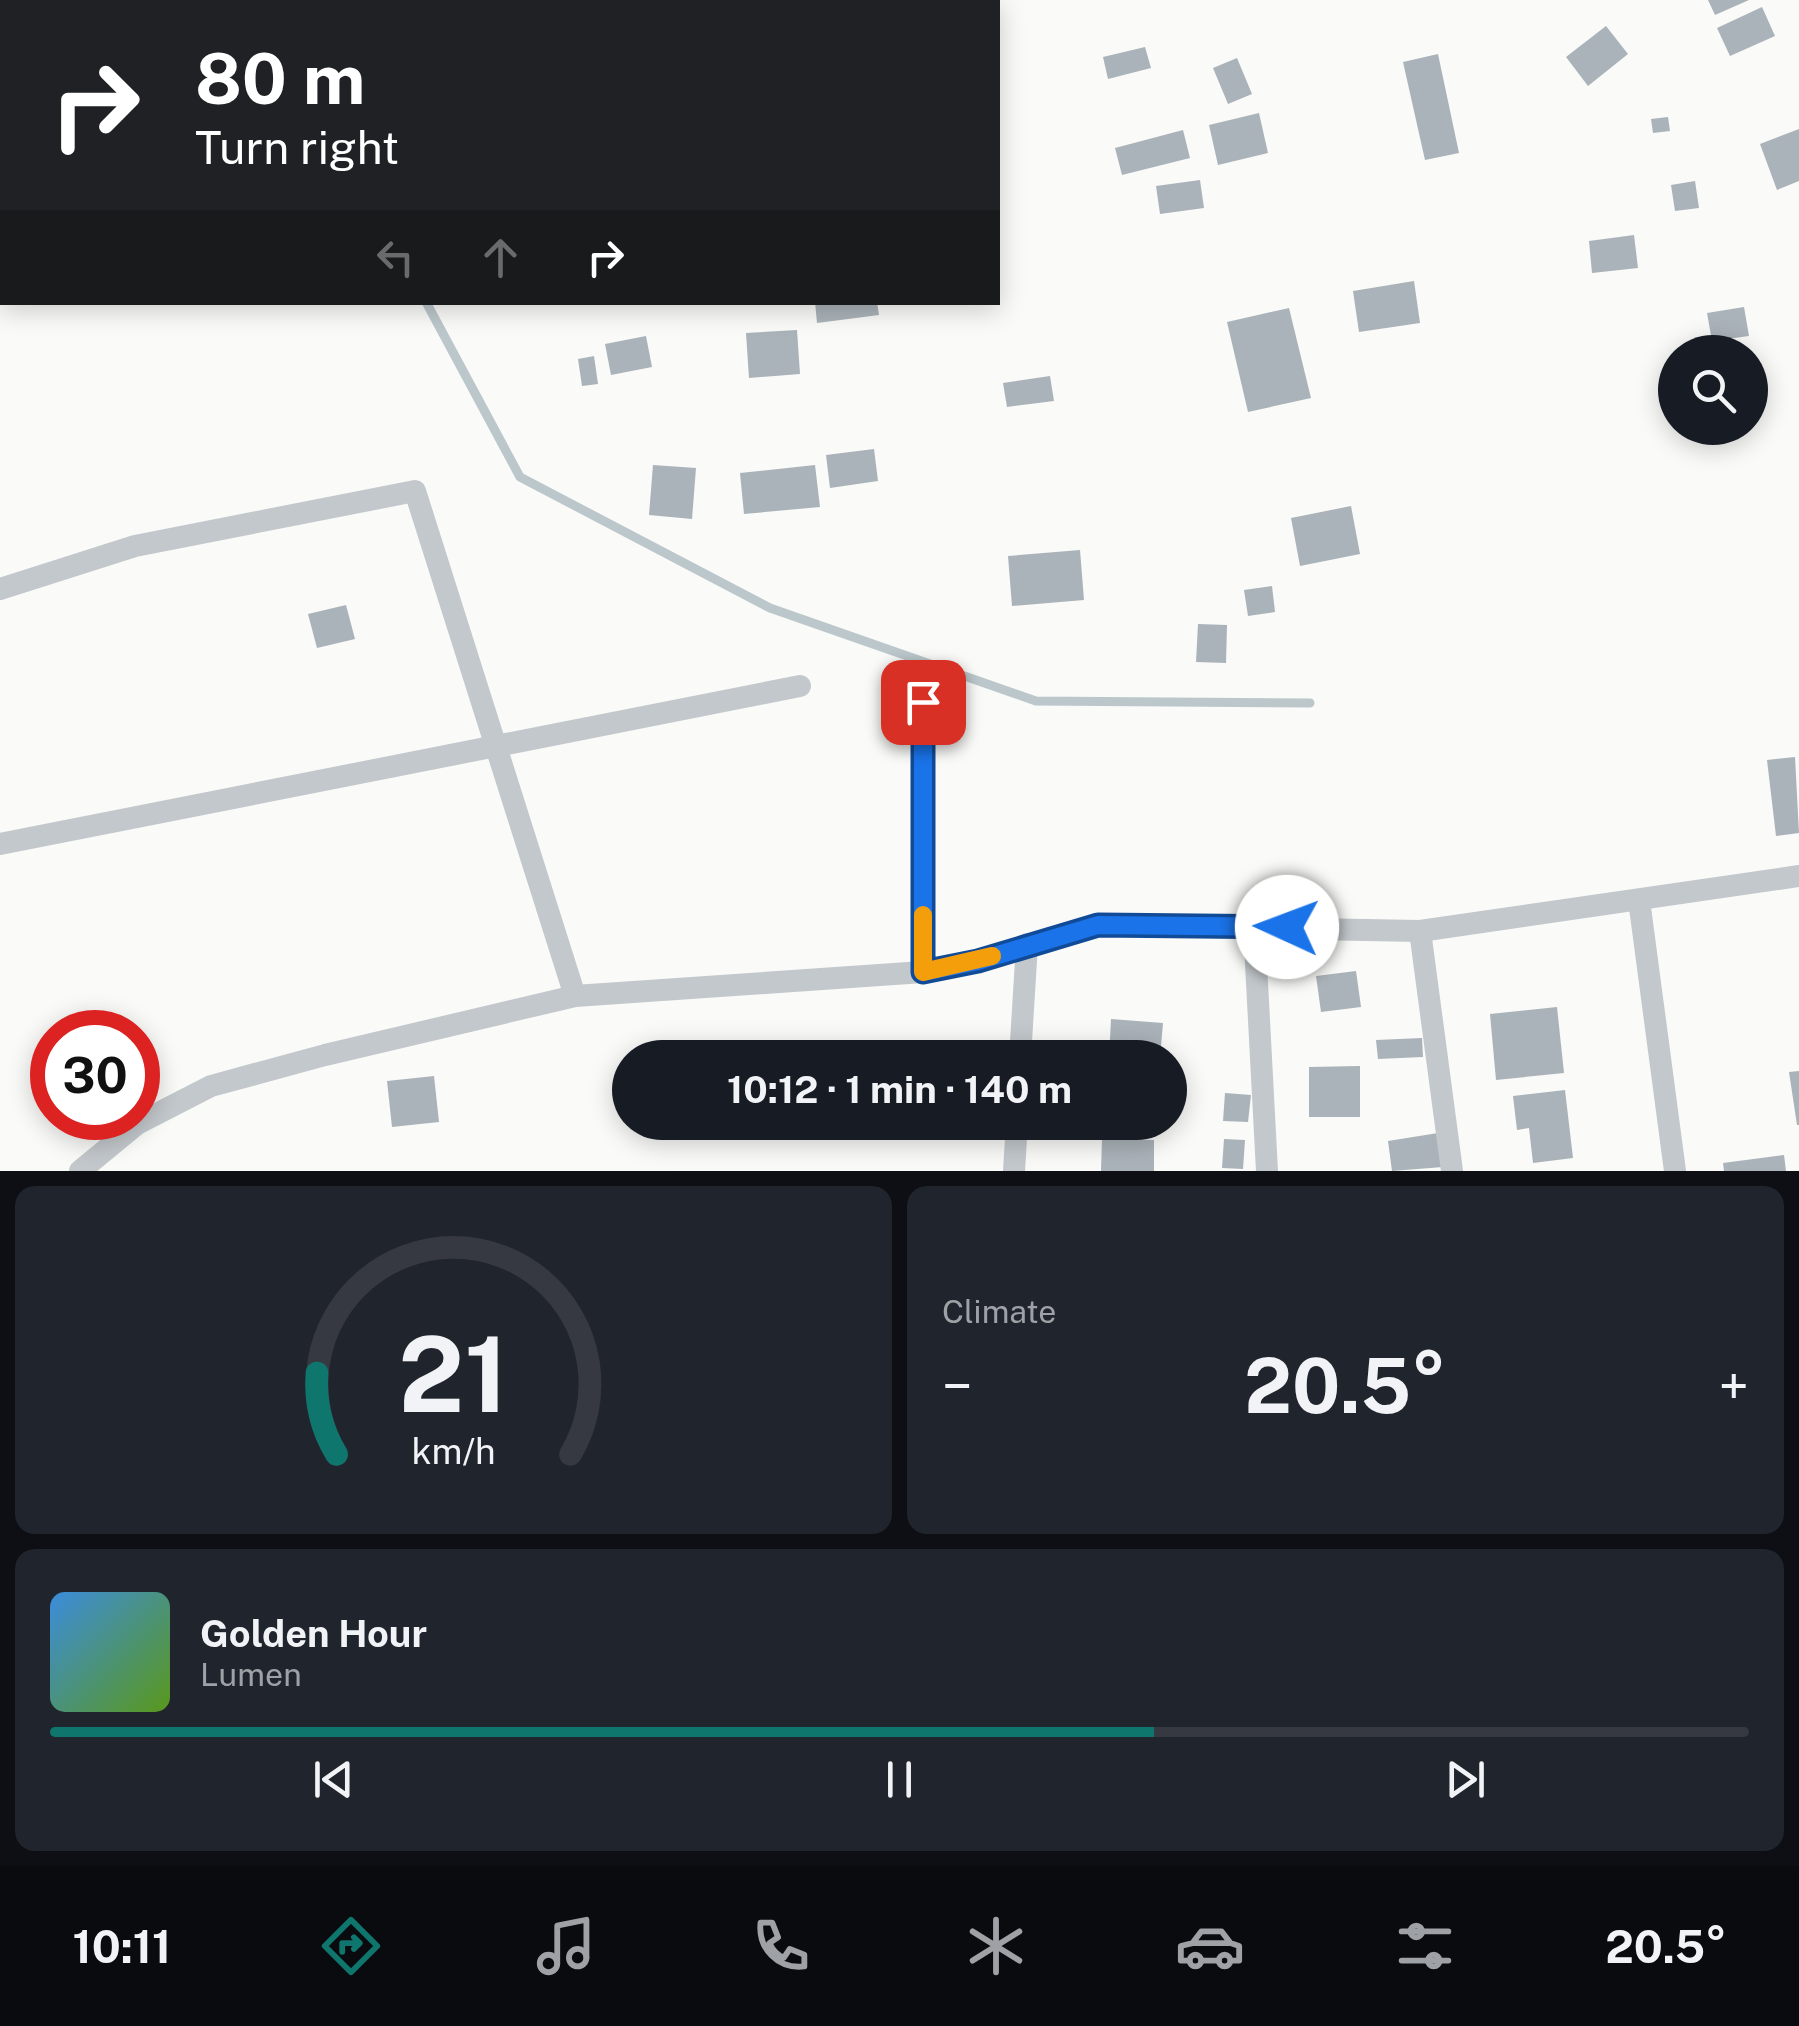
<!DOCTYPE html>
<meta charset="utf-8">
<style>
:root{--surface:#171b24;--page:#20242c;--text:#f1f3f6;--muted:#9ea1a6;--line:#363941;--accent:#0f766e}
body{margin:0;font-family:"Public Sans",sans-serif;background:var(--page);color:var(--text);height:100vh;display:flex;flex-direction:column;font-size:38px;white-space:nowrap}
*{box-sizing:border-box;margin:0}
p{font-size:32px;color:var(--muted)}
.icon{flex:none;width:55px;height:55px;fill:none;stroke:currentColor;stroke-width:2;stroke-linecap:round;stroke-linejoin:round}
.map{position:relative;height:1171px;overflow:hidden}
.details{display:flex;flex-direction:column;gap:15px;padding:15px;background:#0d0f14;flex:1}
.details>*{flex:none}
.banner{position:absolute;left:0px;top:0px;width:1000px;height:305px;box-shadow:0 5px 25px #0003;background:#202124;color:#fff;overflow:hidden}
.fabs{position:absolute;left:1658px;top:335px;display:grid;gap:20px}
.fabs a{display:grid;place-items:center;width:110px;height:110px;border-radius:50%;background:var(--surface);box-shadow:0 5px 25px #0003;font-size:50px}
.speed{position:absolute;left:30px;top:1010px;display:flex;gap:20px;font-size:50px;font-weight:700;text-align:center}
.speed>*{display:grid;place-content:center;width:130px;height:130px;border-radius:50%;background:var(--surface);box-shadow:0 5px 25px #0003;line-height:1}
.speed .limit{border:15px solid #d22;background:#fff;color:#111}
.pin{position:absolute;display:grid;place-items:center;width:85px;height:85px;color:#fff;margin:-42px;border-radius:20px;box-shadow:0 5px 15px #0006}
.me{position:absolute;width:110px;margin:-55px;rotate:272deg;stroke-linejoin:round;filter:drop-shadow(0 0 8px #0008)}
.turn{display:flex;align-items:center;gap:35px;height:210px;padding:0 30px;font-size:45px}
.turn .icon{width:130px;height:130px;stroke-width:2.5}
.turn b{display:block;font-size:70px;line-height:85px}
.lanes{display:flex;align-items:center;height:95px;padding:0 30px;background:#0003;justify-content:center;gap:50px;direction:ltr}
.lanes .off{opacity:.35}
.big{font-size:75px;font-weight:700;line-height:1.1}
.details .widget{flex:1;display:flex;flex-direction:column;justify-content:center;gap:15px;min-width:0;padding:0 35px;border-radius:20px;background:var(--page)}
.details .dial{align-items:center;gap:0}
.dial svg{height:260px;overflow:visible;fill:none;stroke:var(--line);stroke-width:7;stroke-linecap:round;text-anchor:middle}
.dial text{fill:var(--text);stroke:none}
.song{display:flex;align-items:center;gap:30px}
.cover{width:120px;height:120px;border-radius:15px;background:linear-gradient(135deg,hsl(210 70% 55%),hsl(90 70% 35%))}
.played{height:10px;border-radius:5px;background:linear-gradient(90deg,var(--accent) 65%,var(--line) 65%)}
.keys{display:flex;justify-content:space-around;direction:ltr}
.heat{display:flex;justify-content:space-between;align-items:center;font-size:55px;direction:ltr}
.details .tiles{flex:1;display:grid;gap:15px;grid-template-columns:1fr 1fr}
.widget:last-child{grid-column:span 2}
.trip{position:absolute;left:612px;top:1040px;width:575px;height:100px;border-radius:50px;background:var(--surface);box-shadow:0 5px 25px #0003;font-weight:700;line-height:100px;text-align:center}
.tab-bar{display:flex;height:160px;justify-content:space-around;align-items:center;background:#090b0e;color:var(--muted)}
.tab-bar .icon{width:70px;height:70px}
.tab-bar .on{color:var(--accent)}
.tab-bar b{font-size:45px;color:var(--text)}
.map>svg:first-child{display:block}
.lines{fill:none;stroke-linecap:round;stroke-linejoin:round}
.stream{stroke:#bbc7cb;stroke-width:9}
.building{fill:#aab3b9}
.minor{stroke:#c3c8cc;stroke-width:22}
.route-casing{stroke:#114b97;stroke-width:25}
.route{stroke:#1a73e8;stroke-width:18}
.slow{stroke:#f59e0b;stroke-width:18}
</style>
<div class="map">
<svg width="1799" height="1171" viewBox="0 0 1799 1171">
<rect width="100%" height="100%" fill="#fafaf8"/>
<g class="lines">
<g class="stream">
<path d="M 255,2 L 256,0"/>
<path d="M 0,216 L 2,215"/>
<path d="M 426,302 L 520,477 L 770,608 L 1036,701 L 1310,703"/>
</g>
</g>
<g class="building">
<path d="M 1708,0 L 1749,0 L 1715,15 Z"/>
<path d="M 1762,7 L 1775,36 L 1730,56 L 1717,28 Z"/>
<path d="M 1606,26 L 1628,54 L 1588,86 L 1566,57 Z"/>
<path d="M 1145,47 L 1151,68 L 1108,79 L 1103,57 Z"/>
<path d="M 1438,54 L 1459,153 L 1425,160 L 1403,62 Z"/>
<path d="M 1237,58 L 1252,94 L 1228,104 L 1213,68 Z"/>
<path d="M 1259,113 L 1268,153 L 1218,165 L 1209,125 Z"/>
<path d="M 1668,117 L 1670,131 L 1653,133 L 1651,119 Z"/>
<path d="M 1799,129 L 1799,181 L 1777,190 L 1760,144 Z"/>
<path d="M 1183,130 L 1190,158 L 1122,175 L 1115,148 Z"/>
<path d="M 1200,180 L 1204,208 L 1160,214 L 1156,186 Z"/>
<path d="M 1695,181 L 1699,208 L 1675,211 L 1671,185 Z"/>
<path d="M 1634,235 L 1638,268 L 1592,273 L 1589,241 Z"/>
<path d="M 1414,281 L 1420,323 L 1359,332 L 1353,291 Z"/>
<path d="M 815,302 L 877,302 L 879,315 L 817,323 Z"/>
<path d="M 1744,307 L 1749,336 L 1712,341 L 1707,313 Z"/>
<path d="M 1289,308 L 1311,398 L 1248,412 L 1227,322 Z"/>
<path d="M 797,330 L 800,374 L 749,378 L 746,333 Z"/>
<path d="M 646,336 L 652,367 L 611,375 L 605,344 Z"/>
<path d="M 594,356 L 598,384 L 582,386 L 578,359 Z"/>
<path d="M 1050,376 L 1054,401 L 1007,407 L 1003,383 Z"/>
<path d="M 874,449 L 878,481 L 830,488 L 826,455 Z"/>
<path d="M 653,465 L 696,468 L 692,519 L 649,515 Z"/>
<path d="M 815,465 L 820,507 L 744,514 L 740,473 Z"/>
<path d="M 1351,506 L 1360,554 L 1300,566 L 1291,518 Z"/>
<path d="M 1080,550 L 1084,600 L 1012,606 L 1008,556 Z"/>
<path d="M 1272,586 L 1275,612 L 1248,616 L 1244,590 Z"/>
<path d="M 346,605 L 355,639 L 317,648 L 308,614 Z"/>
<path d="M 1198,624 L 1227,625 L 1226,663 L 1196,662 Z"/>
<path d="M 1795,757 L 1799,833 L 1776,836 L 1767,760 Z"/>
<path d="M 1356,971 L 1361,1007 L 1321,1012 L 1316,976 Z"/>
<path d="M 1557,1007 L 1564,1073 L 1496,1080 L 1490,1014 Z"/>
<path d="M 1111,1019 L 1163,1023 L 1160,1058 L 1109,1058 Z"/>
<path d="M 1422,1038 L 1423,1057 L 1378,1059 L 1376,1040 Z"/>
<path d="M 1360,1066 L 1360,1117 L 1309,1117 L 1309,1067 Z"/>
<path d="M 1799,1071 L 1799,1125 L 1797,1125 L 1789,1072 Z"/>
<path d="M 434,1076 L 439,1122 L 392,1127 L 387,1081 Z"/>
<path d="M 1565,1090 L 1573,1158 L 1533,1163 L 1529,1128 L 1517,1130 L 1513,1096 Z"/>
<path d="M 1225,1093 L 1251,1095 L 1248,1122 L 1223,1121 Z"/>
<path d="M 1438,1133 L 1443,1167 L 1392,1171 L 1388,1141 Z"/>
<path d="M 1102,1138 L 1154,1140 L 1154,1171 L 1101,1171 Z"/>
<path d="M 1224,1139 L 1245,1140 L 1243,1169 L 1222,1168 Z"/>
<path d="M 1784,1155 L 1786,1171 L 1724,1171 L 1723,1163 Z"/>
</g>
<g class="lines">
<g class="minor">
<path d="M 0,589 L 135,546 L 415,491 L 575,996"/>
<path d="M 0,844 L 800,686"/>
<path d="M 1639,900 L 1675,1171"/>
<path d="M 1254,926 L 1267,1171"/>
<path d="M 1420,931 L 1452,1171"/>
<path d="M 923,972 L 923,702"/>
<path d="M 1020,1058 L 1027,944"/>
<path d="M 80,1171 L 137,1124 L 211,1086 L 325,1055 L 575,996 L 923,972 L 978,961 L 1098,925 L 1420,931 L 1799,876"/>
<path d="M 1014,1171 L 1017,1122"/>
</g>
</g>
<g class="lines">
<g class="route-casing">
<path id="route" d="M 923,702 L 923,972 L 978,961 L 1098,925 L 1287,927"/>
</g>
<use href="#route" class="route"/>
<path class="slow" d="M 923,915 L 923,972 L 992,956"/>
</g>
</svg>
<div class="fabs">
<a><svg class="icon" aria-label="search" viewBox="0 0 24 24"><circle cx="10" cy="10" r="6"/><path d="M15 15l6 6"/></svg></a>
</div>
<div class="speed"><div class="limit">30</div></div>
<div class="pin" style="left:923px;top:702px;background:#d93025"><svg class="icon" aria-label="arrive" viewBox="0 0 24 24"><path d="M6 21V4h12l-3 4 3 4H6"/></svg></div>
<svg class="me" style="left:1287px;top:927px" viewBox="-20 -20 40 40"><circle r="19" fill="#fff"/><path d="M0-13L10 11 0 6-10 11z" fill="#1a73e8"/></svg>
<div class="trip">10:12 · 1 min · 140 m</div>
<div class="banner">
<div class="turn"><svg class="icon" aria-label="right" viewBox="0 0 24 24"><path d="M7 20v-9h11M14 6l5 5-5 5"/></svg><div><b>80 m</b>Turn right</div></div>
<div class="lanes"><svg class="icon off" aria-label="left" viewBox="0 0 24 24"><path d="M17 20v-9H6M10 6l-5 5 5 5"/></svg><svg class="icon off" aria-label="ahead" viewBox="0 0 24 24"><path d="M12 20V5M6 11l6-6 6 6"/></svg><svg class="icon" aria-label="right" viewBox="0 0 24 24"><path d="M7 20v-9h11M14 6l5 5-5 5"/></svg></div>
</div>
</div>
<section class="details">
<div class="tiles">
<div class="widget dial"><svg viewBox="0 0 100 80">
<path d="M14 69A42 42 0 1 1 86 69"/>
<path d="M14 69A42 42 0 0 1 8 44" stroke="#0f766e"/>
<text x="50" y="56" font-size="32" font-weight="700">21</text>
<text x="50" y="72" font-size="11">km/h</text>
</svg></div>
<div class="widget"><p>Climate</p>
<div class="heat"><a>−</a><b class="big">20.5°</b><a>+</a></div>
</div>
<div class="widget">
<div class="song"><i class="cover"></i><div><b>Golden Hour</b><p>Lumen</p></div></div>
<div class="played"></div>
<div class="keys"><svg class="icon" aria-label="previous" viewBox="0 0 24 24"><path d="M18 5L8 12l10 7zM5 5v14"/></svg><svg class="icon" aria-label="pause" viewBox="0 0 24 24"><path d="M8 5v14M16 5v14"/></svg><svg class="icon" aria-label="next" viewBox="0 0 24 24"><path d="M6 5l10 7-10 7zM19 5v14"/></svg></div>
</div>
</div>
</section>
<nav class="tab-bar">
<b>10:11</b>
<svg class="icon on" aria-label="directions" viewBox="0 0 24 24"><path d="M12 3l9 9-9 9-9-9zM9 14v-3h6M13 9l2 2-2 2"/></svg>
<svg class="icon" aria-label="music" viewBox="0 0 24 24"><path d="M9 18V5l10-2v13"/><circle cx="6" cy="18" r="3"/><circle cx="16" cy="16" r="3"/></svg>
<svg class="icon" aria-label="phone" viewBox="0 0 24 24"><path d="M5 4h4l2 5-3 2q2 4 5 5l2-3 5 2v4C11 20 4 13 5 4z"/></svg>
<svg class="icon" aria-label="climate" viewBox="0 0 24 24"><path d="M12 3v18M4 7l16 10M4 17L20 7"/></svg>
<svg class="icon" aria-label="car" viewBox="0 0 24 24"><path d="M5 17H2v-5l4-1 3-4h7l3 4 3 1v5h-3M9 17h6M6 11h13"/><circle cx="7" cy="17" r="2"/><circle cx="17" cy="17" r="2"/></svg>
<svg class="icon" aria-label="filters" viewBox="0 0 24 24"><path d="M4 7h16M4 17h16"/><circle cx="9" cy="7" r="2"/><circle cx="15" cy="17" r="2"/></svg>
<b>20.5°</b>
</nav>
